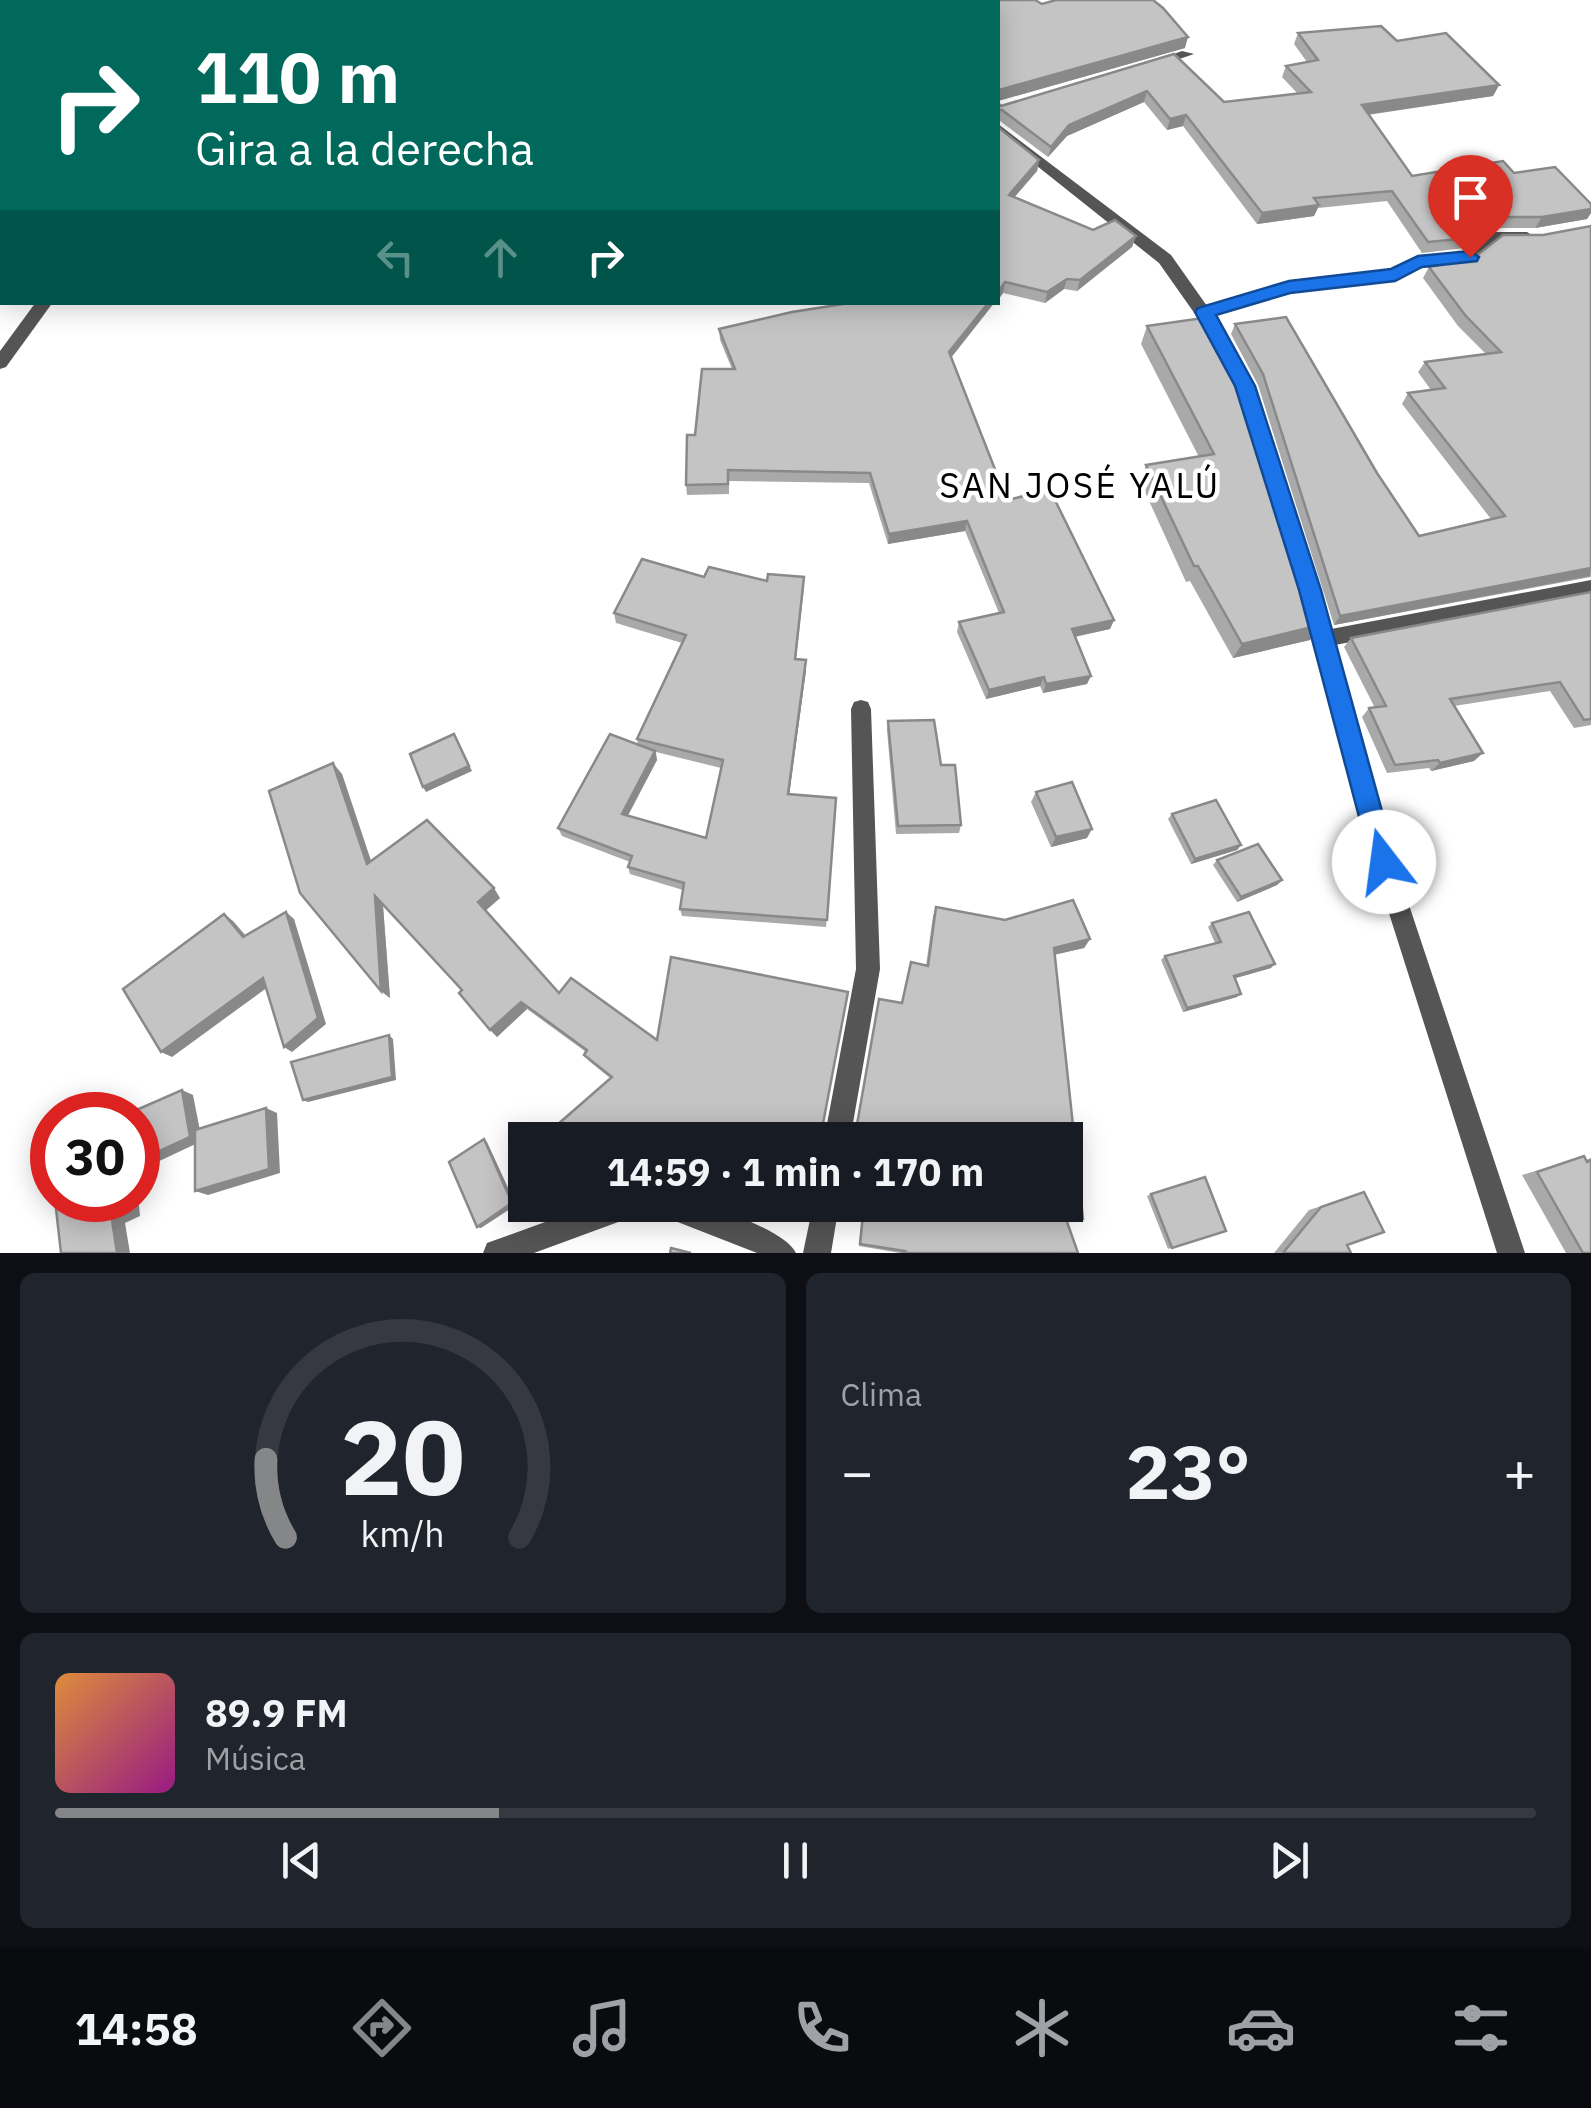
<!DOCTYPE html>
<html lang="es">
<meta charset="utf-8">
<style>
:root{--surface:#171b24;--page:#20242c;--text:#f1f3f6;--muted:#9ea1a6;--line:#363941;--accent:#858687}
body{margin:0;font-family:"IBM Plex Sans",sans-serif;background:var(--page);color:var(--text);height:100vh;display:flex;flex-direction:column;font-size:38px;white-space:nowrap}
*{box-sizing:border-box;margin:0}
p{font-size:32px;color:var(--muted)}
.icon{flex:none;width:55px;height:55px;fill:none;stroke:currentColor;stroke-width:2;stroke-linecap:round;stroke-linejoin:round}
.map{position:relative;height:1253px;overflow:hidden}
.panel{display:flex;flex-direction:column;gap:20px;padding:20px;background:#0d0f14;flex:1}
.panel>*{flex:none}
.guide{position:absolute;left:0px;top:0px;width:1000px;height:305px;box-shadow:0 5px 25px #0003;background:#00695c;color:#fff;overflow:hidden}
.speed{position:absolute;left:30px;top:1092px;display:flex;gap:20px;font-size:50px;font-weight:700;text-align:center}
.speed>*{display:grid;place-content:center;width:130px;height:130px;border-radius:50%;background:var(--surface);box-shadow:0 5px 25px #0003;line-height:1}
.speed .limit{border:15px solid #d22;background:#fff;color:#111}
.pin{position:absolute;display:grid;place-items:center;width:85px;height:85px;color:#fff;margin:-102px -42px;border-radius:50% 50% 50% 0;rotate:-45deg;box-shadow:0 0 10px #0007}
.pin .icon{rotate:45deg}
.me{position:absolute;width:110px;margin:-55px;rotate:345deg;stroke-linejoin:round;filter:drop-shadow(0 0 8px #0008)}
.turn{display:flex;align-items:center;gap:35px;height:210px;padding:0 30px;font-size:45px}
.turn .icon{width:130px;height:130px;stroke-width:2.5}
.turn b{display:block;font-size:70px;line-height:85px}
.lanes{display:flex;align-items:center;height:95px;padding:0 30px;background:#0003;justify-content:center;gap:50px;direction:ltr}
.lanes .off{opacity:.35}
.big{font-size:75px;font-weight:700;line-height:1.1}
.panel .tile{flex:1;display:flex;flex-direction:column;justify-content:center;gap:15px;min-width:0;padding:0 35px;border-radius:15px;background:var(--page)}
.panel .dial{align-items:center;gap:0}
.dial svg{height:260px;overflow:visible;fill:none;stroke:var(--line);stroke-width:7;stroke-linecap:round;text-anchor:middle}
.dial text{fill:var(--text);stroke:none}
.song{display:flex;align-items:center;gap:30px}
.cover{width:120px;height:120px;border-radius:15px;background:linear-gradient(135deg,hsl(30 70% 55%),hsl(310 70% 35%))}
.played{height:10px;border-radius:5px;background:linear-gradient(90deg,var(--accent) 30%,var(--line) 30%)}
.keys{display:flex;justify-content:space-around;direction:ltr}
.heat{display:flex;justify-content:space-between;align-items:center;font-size:55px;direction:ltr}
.panel .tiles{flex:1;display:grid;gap:20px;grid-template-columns:1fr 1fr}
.tile:last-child{grid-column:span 2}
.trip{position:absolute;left:508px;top:1122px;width:575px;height:100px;border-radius:0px;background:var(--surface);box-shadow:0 5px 25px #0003;font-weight:700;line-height:100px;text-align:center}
.menu{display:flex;height:160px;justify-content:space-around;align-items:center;background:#090b0e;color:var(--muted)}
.menu .icon{width:70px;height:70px}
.menu .selected{color:var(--accent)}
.menu b{font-size:45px;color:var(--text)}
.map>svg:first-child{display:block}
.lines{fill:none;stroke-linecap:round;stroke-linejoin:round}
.minor{fill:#555;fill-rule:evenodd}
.tertiary{fill:#555;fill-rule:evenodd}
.wall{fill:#a9a9a9;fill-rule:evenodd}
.shaded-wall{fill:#898989}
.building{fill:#c4c4c4;stroke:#898989;stroke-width:2.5}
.route{fill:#1a73e8;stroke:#114b97;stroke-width:2.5}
.labels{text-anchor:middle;stroke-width:9;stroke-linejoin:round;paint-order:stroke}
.quarter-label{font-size:35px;letter-spacing:2.5px;fill:#000;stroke:#fff}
</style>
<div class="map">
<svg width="1591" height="1253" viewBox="0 0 1591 1253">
<rect width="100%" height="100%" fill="#fff"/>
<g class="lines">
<g class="minor">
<path d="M 1182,51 L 1194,54 L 1153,68 L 1146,64 Z"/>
<path d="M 998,124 L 1171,255 L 1207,306 L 1289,282 L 1391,270 L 1418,257 L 1466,252 L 1491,232 L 1527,232 L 1535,237 L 1527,242 L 1495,242 L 1470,262 L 1421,267 L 1395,280 L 1290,292 L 1213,315 L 1228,337 L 1220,343 L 1214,341 L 1159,263 L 998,135 Z"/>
<path d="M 36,302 L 53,302 L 6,367 L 0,369 L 0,351 Z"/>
<path d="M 1254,408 L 1263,414 L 1331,629 L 1591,580 L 1591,596 L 1335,645 L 1395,863 L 1525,1253 L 1497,1253 L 1373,863 L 1300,590 L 1245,414 Z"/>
<path d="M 861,700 L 868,702 L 871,709 L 880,969 L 850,1140 L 824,1140 L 856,969 L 851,709 L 854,702 Z"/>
<path d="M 813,1205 L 839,1205 L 831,1253 L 803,1253 Z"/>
</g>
<path class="tertiary" d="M 592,1205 C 627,1205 667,1200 701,1205 C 723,1209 787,1233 796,1253 L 757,1253 L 670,1219 L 621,1221 L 534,1253 L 483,1253 L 487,1243 Z"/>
</g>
<g class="wall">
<path d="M 510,0 L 1035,0 L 1042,4 L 1185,48 L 998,101 L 998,2 L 513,2 Z"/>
<path d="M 1298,33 L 1397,41 L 1499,85 L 1493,96 L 1368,115 L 1412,176 L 1514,173 L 1591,204 L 1591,213 L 1587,219 L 1535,228 L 1491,228 L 1465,248 L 1422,253 L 1387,201 L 1318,208 L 1314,216 L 1257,224 L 1183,126 L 1167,130 L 1144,102 L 1067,136 L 1048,157 L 1000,121 L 998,121 L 998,103 L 1001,106 L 1174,54 L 1224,102 L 1298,94 L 1282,77 L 1286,66 L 1307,62 L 1294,44 Z"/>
<path d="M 998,127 L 1039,160 L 1037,171 L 1014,197 L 1093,230 L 1136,236 L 1132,247 L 1077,291 L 1064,289 L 1045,303 L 1003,293 L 998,300 Z"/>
<path d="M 1591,226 L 1591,577 L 1334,625 L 1258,385 L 1231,334 L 1235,324 L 1377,473 L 1419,536 L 1491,519 L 1402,404 L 1408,393 L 1431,390 L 1418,372 L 1425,362 L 1486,354 L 1458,326 L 1423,278 L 1429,267 L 1436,266 L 1440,259 L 1477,255 L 1543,235 Z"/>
<path d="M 1147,326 L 1320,625 L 1310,640 L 1233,658 L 1190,581 L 1186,582 L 1140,481 L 1146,465 L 1199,457 L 1141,344 Z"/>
<path d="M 719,329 L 951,358 L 1007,500 L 1114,620 L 1110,629 L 1075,637 L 1087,684 L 1043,693 L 1040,686 L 986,699 L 957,632 L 959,622 L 999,613 L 965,531 L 888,544 L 869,483 L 729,481 L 729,494 L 687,495 L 686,485 L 695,435 L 732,369 L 720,340 Z"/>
<path d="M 704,577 L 767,581 L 804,587 L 796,659 L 806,670 L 789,795 L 836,798 L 826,927 L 682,916 L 680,909 L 683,890 L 630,874 L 628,867 L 630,862 L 562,836 L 558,828 L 638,745 L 637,739 L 682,643 L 616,623 L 614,613 ZM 656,752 L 721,768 L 706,838 L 628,816 L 657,760 Z"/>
<path d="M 1591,592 L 1591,725 L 1574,728 L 1550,691 L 1454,706 L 1474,761 L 1431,771 L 1429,768 L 1387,773 L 1362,717 L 1369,708 L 1375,708 L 1344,647 L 1351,638 Z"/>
<path d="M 888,721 L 941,765 L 961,825 L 959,833 L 896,834 L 887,730 Z"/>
<path d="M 342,774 L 371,861 L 500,898 L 485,911 L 559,993 L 657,1040 L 821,1135 L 825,1139 L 851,1139 L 854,1136 L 901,1003 L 926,966 L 933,916 L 936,907 L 1090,939 L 1084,948 L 1054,955 L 1083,1219 L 1076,1222 L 1067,1222 L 1078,1253 L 900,1253 L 859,1246 L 863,1205 L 1065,1205 L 1065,1140 L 568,1140 L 610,1078 L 589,1061 L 584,1055 L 586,1052 L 527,1009 L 497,1037 L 462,990 L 383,906 L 390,998 L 381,991 Z"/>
<path d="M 1036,792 L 1087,838 L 1051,847 L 1031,802 Z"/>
<path d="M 1172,814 L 1241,845 L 1237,850 L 1191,864 L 1168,819 Z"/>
<path d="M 1217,860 L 1282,880 L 1277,885 L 1237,902 L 1213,865 Z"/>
<path d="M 1212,923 L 1271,968 L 1235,978 L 1237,997 L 1183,1012 L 1161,960 L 1165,956 L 1215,943 L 1208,927 Z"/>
<path d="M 1584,1156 L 1586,1160 L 1591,1158 L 1591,1253 L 1566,1253 L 1522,1175 Z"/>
<path d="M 1364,1192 L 1347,1245 L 1351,1253 L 1274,1253 L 1309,1210 Z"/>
<path d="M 1151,1194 L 1226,1231 L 1168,1249 L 1147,1196 Z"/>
</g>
<g class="shaded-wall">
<path d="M 1188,37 L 1185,48 L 998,101 L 999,90 Z"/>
<path d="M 1499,85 L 1493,96 L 1357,116 L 1362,105 Z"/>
<path d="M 1147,91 L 1144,102 L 1067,136 L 1048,157 L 1051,147 L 1069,125 Z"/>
<path d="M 1186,115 L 1183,126 L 1167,130 L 1170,119 Z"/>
<path d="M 1039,160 L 1037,171 L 1007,206 L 1009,195 Z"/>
<path d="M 1319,205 L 1314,216 L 1257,224 L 1262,213 Z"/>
<path d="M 1591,209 L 1591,213 L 1587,219 L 1535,228 L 1542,217 Z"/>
<path d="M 1498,217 L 1491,228 L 1465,248 L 1471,238 Z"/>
<path d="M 1136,236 L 1132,247 L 1077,291 L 1080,280 Z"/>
<path d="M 1067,279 L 1064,289 L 1045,303 L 1047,292 Z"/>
<path d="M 1005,282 L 1003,293 L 998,300 L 998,292 Z"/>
<path d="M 989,302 L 995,302 L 947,363 L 949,352 Z"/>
<path d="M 967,521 L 965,531 L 888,544 L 889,534 Z"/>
<path d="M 1591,568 L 1590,576 L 1334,625 L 1340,616 Z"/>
<path d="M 1114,620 L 1110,629 L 1068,638 L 1072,629 Z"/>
<path d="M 1320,625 L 1310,640 L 1233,658 L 1242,644 Z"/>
<path d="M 806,660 L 806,670 L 788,803 L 788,794 Z"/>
<path d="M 1091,676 L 1087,684 L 1043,693 L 1046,684 Z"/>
<path d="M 1044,677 L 1040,686 L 986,699 L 989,690 Z"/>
<path d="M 454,734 L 472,771 L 426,792 L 423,787 Z"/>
<path d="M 655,751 L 657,760 L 624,822 L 622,814 Z"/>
<path d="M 1483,753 L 1474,761 L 1431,771 L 1440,763 Z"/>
<path d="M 333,763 L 342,774 L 375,873 L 367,864 Z"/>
<path d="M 1092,829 L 1087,838 L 1051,847 L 1056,837 Z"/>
<path d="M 1241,845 L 1237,850 L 1191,864 L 1195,859 Z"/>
<path d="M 1282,880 L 1277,885 L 1237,902 L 1241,897 Z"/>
<path d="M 494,888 L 500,898 L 484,912 L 478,902 Z"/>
<path d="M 375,896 L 383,906 L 390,998 L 381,991 Z"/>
<path d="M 286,912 L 294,919 L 326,1024 L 292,1052 L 284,1047 Z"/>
<path d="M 224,914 L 233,921 L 252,943 L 243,937 Z"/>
<path d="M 1090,939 L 1084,948 L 1048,956 L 1054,948 Z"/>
<path d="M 1275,964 L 1271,968 L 1229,980 L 1234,976 Z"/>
<path d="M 263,978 L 272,984 L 172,1057 L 161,1052 Z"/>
<path d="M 1241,994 L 1237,997 L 1183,1012 L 1187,1008 Z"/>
<path d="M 521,1002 L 527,1009 L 497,1037 L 490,1030 Z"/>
<path d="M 389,1035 L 393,1039 L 396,1080 L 308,1102 L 303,1100 Z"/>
<path d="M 182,1090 L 193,1095 L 202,1141 L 138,1171 L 138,1161 Z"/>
<path d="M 266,1108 L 277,1113 L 280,1173 L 208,1195 L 195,1191 Z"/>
<path d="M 484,1139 L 487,1142 L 516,1205 L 481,1228 L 477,1227 Z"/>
<path d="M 138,1195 L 140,1216 L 125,1223 L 130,1253 L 117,1253 L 112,1220 L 126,1200 L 138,1200 Z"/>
</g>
<g class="building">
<path d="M 524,0 L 1035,0 L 1042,4 L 1056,0 L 1153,0 L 1163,8 L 1188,37 L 999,90 L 998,96 L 998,2 L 527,2 Z"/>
<path d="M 1381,26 L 1397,41 L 1446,33 L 1499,85 L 1362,105 L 1412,176 L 1503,161 L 1514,173 L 1555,167 L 1591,204 L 1591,209 L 1542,217 L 1498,217 L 1471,238 L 1428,242 L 1392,191 L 1314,198 L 1319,205 L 1262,213 L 1186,115 L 1170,119 L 1147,91 L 1069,125 L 1051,147 L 1002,110 L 998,110 L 998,103 L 1001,106 L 1174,54 L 1224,102 L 1311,92 L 1286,66 L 1318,60 L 1298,33 Z"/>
<path d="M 998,127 L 1039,160 L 1009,195 L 1093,230 L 1115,220 L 1136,236 L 1080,280 L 1067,279 L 1047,292 L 1005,282 L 998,292 Z"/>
<path d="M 1591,226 L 1591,568 L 1340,616 L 1263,374 L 1235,324 L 1286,317 L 1377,473 L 1419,536 L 1505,516 L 1408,393 L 1445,388 L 1425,362 L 1501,352 L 1465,315 L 1429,267 L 1444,264 L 1440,259 L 1477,255 L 1503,235 L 1543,235 Z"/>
<path d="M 856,302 L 989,302 L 949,352 L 1007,500 L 1050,490 L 1114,620 L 1072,629 L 1091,676 L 1046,684 L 1044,677 L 989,690 L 959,622 L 1004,612 L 967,521 L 889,534 L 870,473 L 728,470 L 728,484 L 686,485 L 687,435 L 695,435 L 702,369 L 735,369 L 719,329 L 792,312 Z"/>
<path d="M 1210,317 L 1215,320 L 1240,370 L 1320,625 L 1242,644 L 1198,566 L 1194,566 L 1146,465 L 1214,454 L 1147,326 Z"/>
<path d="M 642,559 L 704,577 L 709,567 L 767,581 L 768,574 L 804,577 L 795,659 L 806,660 L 788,794 L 836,798 L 827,920 L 680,909 L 684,883 L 628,867 L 632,856 L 558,828 L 610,734 L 655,751 L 622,814 L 706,838 L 723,760 L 637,739 L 686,635 L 614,613 Z"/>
<path d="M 1591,592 L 1591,719 L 1584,720 L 1560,682 L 1450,699 L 1483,753 L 1440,763 L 1438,760 L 1395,765 L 1369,708 L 1386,706 L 1351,638 Z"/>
<path d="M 934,720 L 941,765 L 955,765 L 961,825 L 898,826 L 888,721 Z"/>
<path d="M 454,734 L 469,766 L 423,787 L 410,754 Z"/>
<path d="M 333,763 L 367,864 L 427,820 L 494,888 L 478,902 L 559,993 L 571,978 L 657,1040 L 671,957 L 848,992 L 821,1134 L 825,1139 L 851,1139 L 855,1136 L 879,999 L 902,1003 L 911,962 L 928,966 L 936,907 L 1005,920 L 1073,900 L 1090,939 L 1054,948 L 1083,1219 L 1066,1219 L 1078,1253 L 903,1253 L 905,1251 L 860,1244 L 864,1205 L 1065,1205 L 1065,1140 L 568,1140 L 557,1125 L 612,1077 L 584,1055 L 587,1050 L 521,1002 L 490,1030 L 459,993 L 462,990 L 375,896 L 381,991 L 300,893 L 269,791 Z"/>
<path d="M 1072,782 L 1092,829 L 1056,837 L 1036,792 Z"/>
<path d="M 1216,800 L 1241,845 L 1195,859 L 1172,814 Z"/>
<path d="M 1258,844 L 1282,880 L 1241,897 L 1217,860 Z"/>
<path d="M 286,912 L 318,1018 L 284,1047 L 263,978 L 161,1052 L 123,989 L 224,914 L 243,937 Z"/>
<path d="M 1249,912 L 1275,964 L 1234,976 L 1241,994 L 1187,1008 L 1165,956 L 1221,942 L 1212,923 Z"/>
<path d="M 389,1035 L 392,1077 L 303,1100 L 291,1062 Z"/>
<path d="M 182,1090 L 190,1137 L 138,1161 L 138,1115 L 125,1115 Z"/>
<path d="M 266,1108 L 269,1169 L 195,1191 L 195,1130 Z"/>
<path d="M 484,1139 L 512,1203 L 477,1227 L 449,1162 Z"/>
<path d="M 52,1147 L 52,1177 L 49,1148 Z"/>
<path d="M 1584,1156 L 1587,1162 L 1591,1160 L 1591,1253 L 1583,1253 L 1537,1172 Z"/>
<path d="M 1205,1177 L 1226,1231 L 1172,1248 L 1151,1194 Z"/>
<path d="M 1364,1192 L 1384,1232 L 1347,1245 L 1351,1253 L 1283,1253 L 1321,1207 Z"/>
<path d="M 55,1200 L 126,1200 L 127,1213 L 112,1220 L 117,1253 L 61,1253 Z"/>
<path d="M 671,1248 L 691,1253 L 670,1253 Z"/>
</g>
<path class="route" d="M 1470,251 L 1479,257 L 1477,261 L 1422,267 L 1395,281 L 1290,293 L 1216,315 L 1255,386 L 1321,590 L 1396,862 L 1393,871 L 1384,875 L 1374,871 L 1371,862 L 1299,590 L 1235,386 L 1195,312 L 1198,308 L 1289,281 L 1391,269 L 1418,256 Z"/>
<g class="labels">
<g class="quarter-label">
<text x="1080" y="498">SAN JOSÉ YALÚ</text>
</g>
</g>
</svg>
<div class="speed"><div class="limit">30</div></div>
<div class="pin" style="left:1470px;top:257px;background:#d93025"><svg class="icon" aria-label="arrive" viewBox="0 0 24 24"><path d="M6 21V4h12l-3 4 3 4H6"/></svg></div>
<svg class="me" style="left:1384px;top:862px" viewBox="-20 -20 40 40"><circle r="19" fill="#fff"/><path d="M0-13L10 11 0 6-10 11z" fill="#1a73e8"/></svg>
<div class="trip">14:59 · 1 min · 170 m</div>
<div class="guide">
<div class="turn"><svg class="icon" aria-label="right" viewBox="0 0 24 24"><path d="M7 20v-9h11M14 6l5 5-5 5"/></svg><div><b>110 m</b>Gira a la derecha</div></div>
<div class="lanes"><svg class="icon off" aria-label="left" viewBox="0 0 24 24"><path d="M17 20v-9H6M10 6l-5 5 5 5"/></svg><svg class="icon off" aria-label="ahead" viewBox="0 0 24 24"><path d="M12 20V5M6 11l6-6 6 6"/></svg><svg class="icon" aria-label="right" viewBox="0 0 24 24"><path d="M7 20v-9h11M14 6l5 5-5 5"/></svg></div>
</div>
</div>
<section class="panel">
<div class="tiles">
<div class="tile dial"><svg viewBox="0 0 100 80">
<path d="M14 69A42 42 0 1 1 86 69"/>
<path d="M14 69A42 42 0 0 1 8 45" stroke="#858687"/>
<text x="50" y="56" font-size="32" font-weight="700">20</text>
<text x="50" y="72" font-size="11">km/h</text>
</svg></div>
<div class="tile"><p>Clima</p>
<div class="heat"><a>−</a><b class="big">23°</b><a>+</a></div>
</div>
<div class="tile">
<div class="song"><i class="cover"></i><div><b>89.9 FM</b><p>Música</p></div></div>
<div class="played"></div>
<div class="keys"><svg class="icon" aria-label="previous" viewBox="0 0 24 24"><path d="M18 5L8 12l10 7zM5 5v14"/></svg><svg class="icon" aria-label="pause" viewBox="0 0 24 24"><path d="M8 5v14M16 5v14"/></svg><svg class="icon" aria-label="next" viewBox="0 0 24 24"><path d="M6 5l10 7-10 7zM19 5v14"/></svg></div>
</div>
</div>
</section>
<nav class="menu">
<b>14:58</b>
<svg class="icon selected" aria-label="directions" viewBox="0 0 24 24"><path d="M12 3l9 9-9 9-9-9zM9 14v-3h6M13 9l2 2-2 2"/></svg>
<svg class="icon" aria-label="music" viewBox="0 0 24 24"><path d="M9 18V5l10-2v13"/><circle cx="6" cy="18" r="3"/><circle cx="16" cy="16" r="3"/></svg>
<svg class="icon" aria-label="phone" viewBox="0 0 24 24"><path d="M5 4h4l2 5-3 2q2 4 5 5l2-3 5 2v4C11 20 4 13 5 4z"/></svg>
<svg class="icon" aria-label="climate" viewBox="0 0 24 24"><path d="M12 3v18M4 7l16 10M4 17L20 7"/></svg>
<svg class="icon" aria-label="car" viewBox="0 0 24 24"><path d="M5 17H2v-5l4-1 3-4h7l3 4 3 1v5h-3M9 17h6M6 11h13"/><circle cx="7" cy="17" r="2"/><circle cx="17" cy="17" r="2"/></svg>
<svg class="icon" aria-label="filters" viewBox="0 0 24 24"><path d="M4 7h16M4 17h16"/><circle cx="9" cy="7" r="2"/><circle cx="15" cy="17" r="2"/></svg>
</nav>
